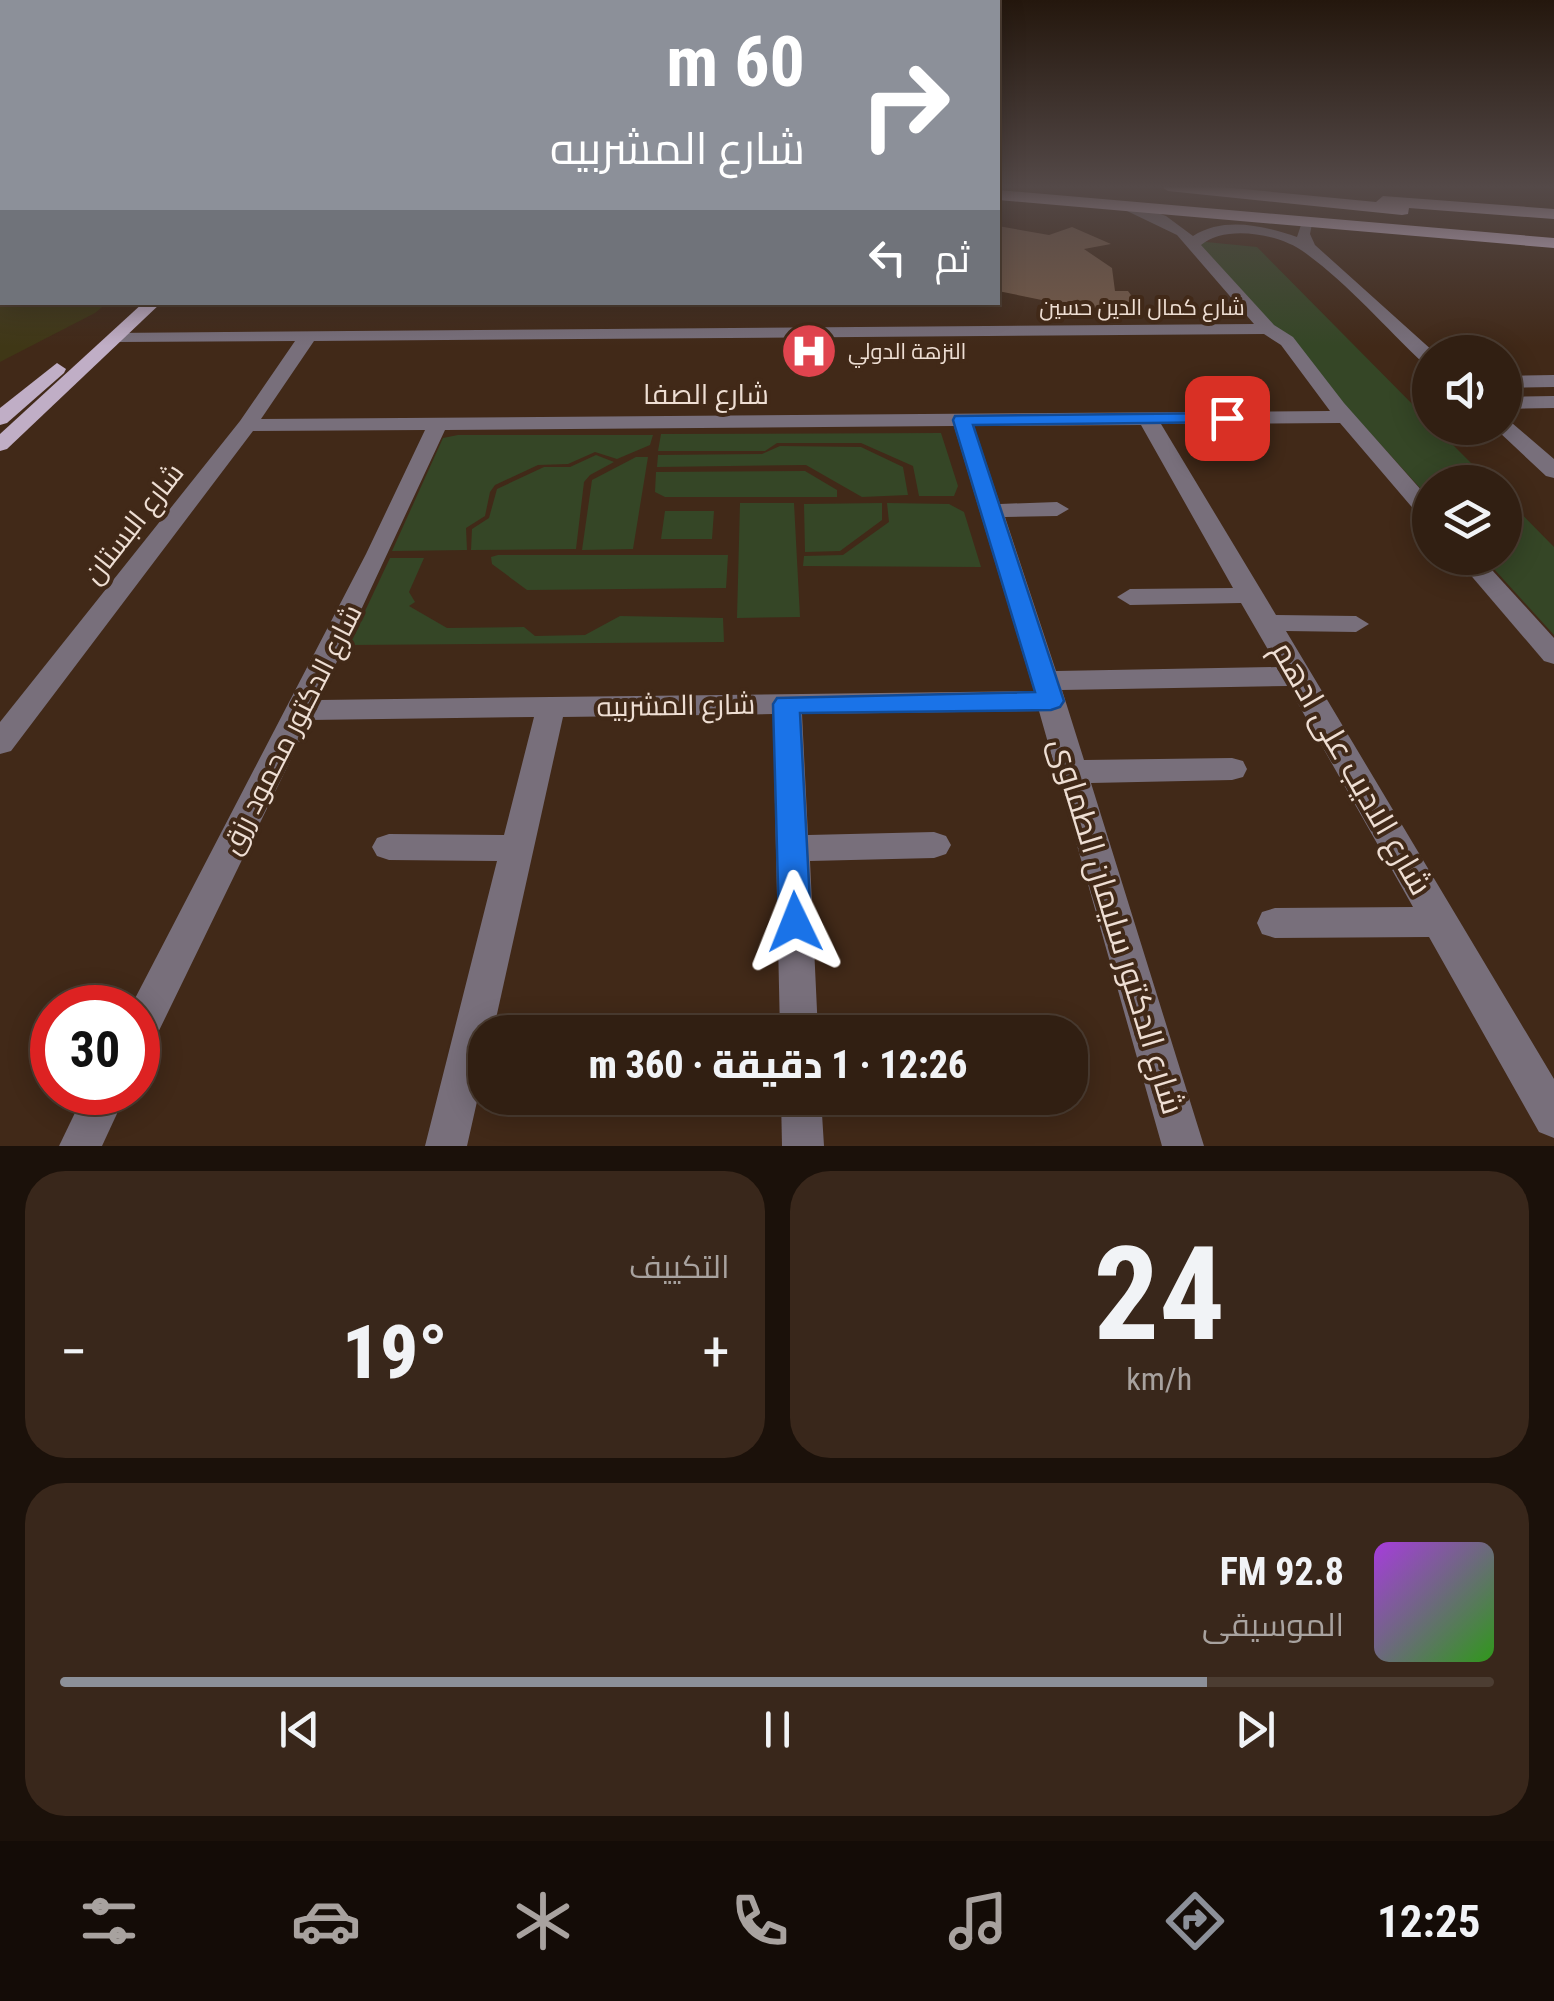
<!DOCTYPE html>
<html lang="ar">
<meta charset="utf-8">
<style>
:root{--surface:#311f12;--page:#39271b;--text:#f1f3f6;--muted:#a8a29f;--line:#4c3d32;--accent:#8c9099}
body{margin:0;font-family:"Roboto Condensed",Cairo,sans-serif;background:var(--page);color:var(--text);direction:rtl;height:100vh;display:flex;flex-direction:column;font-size:38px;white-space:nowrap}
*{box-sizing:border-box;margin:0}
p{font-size:32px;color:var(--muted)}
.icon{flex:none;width:55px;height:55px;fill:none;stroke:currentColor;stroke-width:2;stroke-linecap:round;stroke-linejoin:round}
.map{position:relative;height:1146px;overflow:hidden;direction:ltr}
.side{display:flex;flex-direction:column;gap:25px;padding:25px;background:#1b110a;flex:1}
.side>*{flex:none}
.guide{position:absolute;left:0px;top:0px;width:1000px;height:305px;box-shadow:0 5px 25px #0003,0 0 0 2px var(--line);direction:rtl;background:#8c9099;color:#fff;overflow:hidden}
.tools{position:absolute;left:1412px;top:335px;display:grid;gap:20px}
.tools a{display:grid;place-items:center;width:110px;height:110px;border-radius:50%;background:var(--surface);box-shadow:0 5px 25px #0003,0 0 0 2px var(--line);font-size:50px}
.speed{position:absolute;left:30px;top:985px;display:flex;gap:20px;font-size:50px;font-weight:700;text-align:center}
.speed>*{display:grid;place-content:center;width:130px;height:130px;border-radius:50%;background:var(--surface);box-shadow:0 5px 25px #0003,0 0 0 2px var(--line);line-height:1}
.speed .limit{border:15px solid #d22;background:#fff;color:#111}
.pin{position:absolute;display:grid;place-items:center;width:85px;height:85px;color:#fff;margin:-42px;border-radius:20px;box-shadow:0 5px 15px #0006}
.me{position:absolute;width:110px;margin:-55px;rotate:358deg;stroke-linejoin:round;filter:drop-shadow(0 0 8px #0008)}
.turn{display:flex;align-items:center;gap:35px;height:210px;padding:0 30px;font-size:45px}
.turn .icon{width:130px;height:130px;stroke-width:2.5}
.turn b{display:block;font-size:70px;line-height:85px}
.then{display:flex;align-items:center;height:95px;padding:0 30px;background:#0003;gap:20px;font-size:38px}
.big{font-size:75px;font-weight:800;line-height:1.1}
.side .widget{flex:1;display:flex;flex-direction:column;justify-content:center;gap:15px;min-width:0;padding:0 35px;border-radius:40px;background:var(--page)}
.side .dial{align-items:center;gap:0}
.dial b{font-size:130px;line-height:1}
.song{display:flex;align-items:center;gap:30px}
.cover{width:120px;height:120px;border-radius:15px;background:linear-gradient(135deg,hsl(280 70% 55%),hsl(110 70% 35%))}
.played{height:10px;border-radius:5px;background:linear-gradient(90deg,var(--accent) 80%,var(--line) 80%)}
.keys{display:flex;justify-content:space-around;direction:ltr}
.heat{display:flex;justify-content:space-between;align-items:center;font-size:55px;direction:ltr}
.side .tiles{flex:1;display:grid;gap:25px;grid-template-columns:1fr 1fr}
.widget:last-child{grid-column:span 2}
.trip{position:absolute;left:468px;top:1015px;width:620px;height:100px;border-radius:40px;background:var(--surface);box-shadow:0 5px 25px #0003,0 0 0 2px var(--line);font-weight:800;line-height:100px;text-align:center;direction:rtl}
.tab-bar{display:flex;height:160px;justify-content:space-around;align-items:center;background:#140c07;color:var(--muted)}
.tab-bar .icon{width:70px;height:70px}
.tab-bar .current{color:var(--accent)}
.tab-bar b{font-size:45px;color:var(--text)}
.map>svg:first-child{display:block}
.green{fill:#354626}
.sand{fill:#3f3716}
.building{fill:#765b48}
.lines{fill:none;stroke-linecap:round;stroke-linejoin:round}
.minor{fill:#786f7b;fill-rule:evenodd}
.major{fill:#c0aec6;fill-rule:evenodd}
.highway{fill:#ddc7e3;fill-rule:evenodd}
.route{fill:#1a73e8;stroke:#114b97;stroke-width:2.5}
.labels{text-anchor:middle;stroke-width:8;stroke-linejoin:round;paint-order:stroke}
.far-street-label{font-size:22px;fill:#eeded3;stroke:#412918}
.far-poi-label{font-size:22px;fill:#eeded3;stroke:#412918;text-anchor:start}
.street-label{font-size:28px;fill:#eeded3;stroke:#412918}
.near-street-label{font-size:32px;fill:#eeded3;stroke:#412918}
</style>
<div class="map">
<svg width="1554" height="1146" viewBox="0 0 1554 1146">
<rect width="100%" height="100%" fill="#412918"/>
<g class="green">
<path d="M 1196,241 L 1257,247 L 1430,422 L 1430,428 L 1436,428 L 1490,482 L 1430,482 L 1430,499 Z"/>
<path d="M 941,433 L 958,486 L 954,496 L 919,496 L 913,466 L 861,443 L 777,443 L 765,451 L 658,451 L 661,434 Z"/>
<path d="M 458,435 L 653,435 L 650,445 L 617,459 L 595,452 L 568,464 L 538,465 L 495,485 L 490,492 L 485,516 L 466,528 L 467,550 L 392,551 L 443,438 Z"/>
<path d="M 780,446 L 861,447 L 903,467 L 908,495 L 862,497 L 806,465 L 657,467 L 658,455 L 762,454 Z"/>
<path d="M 596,455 L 614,462 L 590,475 L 584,482 L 576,549 L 471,550 L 472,529 L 489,518 L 497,489 L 544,467 L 570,467 Z"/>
<path d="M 636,457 L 648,457 L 633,549 L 582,550 L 592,480 Z"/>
<path d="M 805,471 L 837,490 L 837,497 L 665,497 L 655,492 L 656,472 Z"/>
<path d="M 1505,497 L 1554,547 L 1554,635 L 1484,558 L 1505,558 Z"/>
<path d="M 740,503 L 794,503 L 800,617 L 737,618 Z"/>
<path d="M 882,503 L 882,520 L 840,551 L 805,552 L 804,504 Z"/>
<path d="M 887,503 L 949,504 L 964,512 L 981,567 L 803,566 L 804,556 L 843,555 L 889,522 Z"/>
<path d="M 665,511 L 714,511 L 712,539 L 661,539 Z"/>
<path d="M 498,555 L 728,555 L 726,588 L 527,590 L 492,564 L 491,557 Z"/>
<path d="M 390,558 L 424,558 L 409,592 L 415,602 L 409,606 L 447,628 L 524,627 L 535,636 L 585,635 L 620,616 L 723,618 L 724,642 L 349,645 Z"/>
</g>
<path class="sand" d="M 0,186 L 2,302 L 107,303 L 95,313 L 0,362 Z"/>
<path class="building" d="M 998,226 L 1049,235 L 1072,227 L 1111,244 L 1084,249 L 1112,268 L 1115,291 L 1128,291 L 1142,310 L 1076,307 L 998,291 Z"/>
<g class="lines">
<g class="minor">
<path d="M 1130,203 L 1166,216 L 1193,236 C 1224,216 1265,226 1297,237 L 1303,219 L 1313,219 L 1310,234 L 1315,245 L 1434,352 L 1430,352 L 1430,365 L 1423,363 C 1385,327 1347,283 1304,252 C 1280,234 1225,224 1201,245 L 1274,325 L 1293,337 L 1344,403 L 1430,500 L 1430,521 L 1422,519 L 1340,423 L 1161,424 L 1276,615 L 1356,616 L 1369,624 L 1356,632 L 1286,631 L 1554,1079 L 1554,1138 L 1539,1132 L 1429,937 L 1275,938 L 1262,934 L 1257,923 L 1262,912 L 1275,908 L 1413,907 L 1288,686 L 1062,690 L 1084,760 L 1232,758 L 1243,761 L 1247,769 L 1243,777 L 1232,780 L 1091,783 L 1204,1146 L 1162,1146 L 1039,711 L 802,714 L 808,835 L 934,832 L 946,836 L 951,845 L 946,854 L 934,858 L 810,861 L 818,1032 L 780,1032 L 773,714 L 563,717 L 493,1032 L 485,1032 L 485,1066 L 467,1146 L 425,1146 L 497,861 L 389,860 L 377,856 L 372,847 L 377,838 L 389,834 L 504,835 L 534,717 L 310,720 L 152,1045 L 138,1050 L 138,1008 L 130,1008 L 366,554 L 425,430 L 253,431 L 11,751 L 0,754 L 0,722 L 240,421 L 295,341 L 116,342 L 110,341 L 110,333 L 1254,324 L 1177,235 L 1125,210 L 1123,207 ZM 1264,334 L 1281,345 L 1330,411 L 261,419 L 314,341 ZM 1141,425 L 1233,588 L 1130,589 L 1117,597 L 1130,605 L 1241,603 L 1278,667 L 1056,671 L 1005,517 L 1057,516 L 1069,509 L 1057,502 L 1000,504 L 974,426 ZM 954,426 L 1034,691 L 319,700 L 445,430 Z"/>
<path d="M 1554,375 L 1554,387 L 1505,388 L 1505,376 Z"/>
<path d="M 1554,396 L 1554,408 L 1505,409 L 1505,397 Z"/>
<path d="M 1505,421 L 1512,423 L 1554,459 L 1554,478 L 1546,476 L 1498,431 L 1495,428 L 1505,428 Z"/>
<path d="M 1456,558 L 1481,558 L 1554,638 L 1554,664 L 1544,661 Z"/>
<path d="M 85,1092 L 127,1092 L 102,1146 L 59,1146 Z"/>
<path d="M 781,1098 L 821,1098 L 824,1146 L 782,1146 Z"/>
</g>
<g class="major">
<path d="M 144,302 L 162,302 L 7,449 L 0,451 L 0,434 Z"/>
<path d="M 57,363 L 66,369 L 64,373 L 7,423 L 0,425 L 0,408 Z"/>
</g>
<g class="highway">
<path d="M 1160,186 L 1212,186 L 1376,202 L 1383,196 L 1554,209 L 1554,219 L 1409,208 L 1408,214 L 1402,215 L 1168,191 Z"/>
<path d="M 998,190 L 1554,238 L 1554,248 L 998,200 Z"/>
</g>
</g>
<linearGradient id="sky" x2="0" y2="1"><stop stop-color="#24170d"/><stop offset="0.54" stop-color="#544948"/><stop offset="1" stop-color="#544948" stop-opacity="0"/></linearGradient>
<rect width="1554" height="346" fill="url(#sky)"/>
<path class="route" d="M 1227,413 L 1234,415 L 1234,422 L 973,425 L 1064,701 L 1060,707 L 1051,710 L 800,713 L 811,922 L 806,931 L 795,935 L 783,931 L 779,922 L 773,704 L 777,698 L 1035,692 L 953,420 L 955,416 Z"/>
<defs>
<g id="hospital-disc" transform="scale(2.875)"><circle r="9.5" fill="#e0444e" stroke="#412918"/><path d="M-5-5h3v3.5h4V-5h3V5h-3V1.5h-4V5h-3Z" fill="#fff"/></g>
</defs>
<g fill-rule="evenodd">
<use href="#hospital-disc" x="809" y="351"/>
</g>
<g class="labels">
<g class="far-street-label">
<text x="1142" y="315">شارع كمال الدين حسين</text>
</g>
<g class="far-poi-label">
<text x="848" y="359">النزهة الدولي</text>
</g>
<g class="street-label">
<text x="706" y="404">شارع الصفا</text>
<text transform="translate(133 523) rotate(-52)" y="10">شارع البستان</text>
<text transform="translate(676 705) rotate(-1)" y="10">شارع المشربيه</text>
<text transform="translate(291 729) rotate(-63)" y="10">شارع الدكتور محمود رزق</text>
</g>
<g class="near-street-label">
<text transform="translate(1352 768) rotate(60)" y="11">شارع الاديب على ادهم</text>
<text transform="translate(1117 926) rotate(73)" y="11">شارع الدكتور سليمان الطماوى</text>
</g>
</g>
</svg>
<div class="tools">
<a><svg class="icon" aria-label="sound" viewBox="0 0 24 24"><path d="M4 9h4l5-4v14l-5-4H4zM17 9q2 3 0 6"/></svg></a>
<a><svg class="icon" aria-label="layers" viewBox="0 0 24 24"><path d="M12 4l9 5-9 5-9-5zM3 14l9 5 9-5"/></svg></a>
</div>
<div class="speed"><div class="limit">30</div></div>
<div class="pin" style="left:1227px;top:418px;background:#d93025"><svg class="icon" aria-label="arrive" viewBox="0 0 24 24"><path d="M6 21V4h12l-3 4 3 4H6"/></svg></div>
<svg class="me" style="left:795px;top:922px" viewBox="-20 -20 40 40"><path d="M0-17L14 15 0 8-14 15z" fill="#1a73e8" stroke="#fff" stroke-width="4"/></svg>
<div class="trip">12:26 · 1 دقيقة · 360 m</div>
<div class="guide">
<div class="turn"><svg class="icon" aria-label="right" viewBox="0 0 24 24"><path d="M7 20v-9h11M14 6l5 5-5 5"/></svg><div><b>60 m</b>شارع المشربيه</div></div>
<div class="then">ثم<svg class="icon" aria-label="left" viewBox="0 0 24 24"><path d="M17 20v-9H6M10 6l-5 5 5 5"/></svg></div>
</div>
</div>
<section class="side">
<div class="tiles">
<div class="widget dial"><b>24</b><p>km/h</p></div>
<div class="widget"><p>التكييف</p>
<div class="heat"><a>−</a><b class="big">19°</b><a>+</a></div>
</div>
<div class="widget">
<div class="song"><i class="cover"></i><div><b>92.8 FM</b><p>الموسيقى</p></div></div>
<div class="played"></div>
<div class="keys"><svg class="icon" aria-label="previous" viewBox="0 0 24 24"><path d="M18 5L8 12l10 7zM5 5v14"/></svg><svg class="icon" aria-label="pause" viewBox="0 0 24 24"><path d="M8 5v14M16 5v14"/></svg><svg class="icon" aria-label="next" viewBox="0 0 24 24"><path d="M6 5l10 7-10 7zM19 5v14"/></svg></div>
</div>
</div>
</section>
<nav class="tab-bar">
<b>12:25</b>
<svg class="icon current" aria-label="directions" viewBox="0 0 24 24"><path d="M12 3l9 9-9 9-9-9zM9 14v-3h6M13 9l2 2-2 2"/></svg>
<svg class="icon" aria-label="music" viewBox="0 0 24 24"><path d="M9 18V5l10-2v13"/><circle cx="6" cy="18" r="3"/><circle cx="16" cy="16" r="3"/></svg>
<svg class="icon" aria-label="phone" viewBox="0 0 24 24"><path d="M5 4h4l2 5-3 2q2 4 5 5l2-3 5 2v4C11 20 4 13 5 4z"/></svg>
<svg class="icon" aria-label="climate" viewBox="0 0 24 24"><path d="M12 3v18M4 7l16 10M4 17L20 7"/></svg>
<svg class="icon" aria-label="car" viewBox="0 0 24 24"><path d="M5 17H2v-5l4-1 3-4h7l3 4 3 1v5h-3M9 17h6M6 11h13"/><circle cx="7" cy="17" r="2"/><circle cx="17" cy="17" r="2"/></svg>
<svg class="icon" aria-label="filters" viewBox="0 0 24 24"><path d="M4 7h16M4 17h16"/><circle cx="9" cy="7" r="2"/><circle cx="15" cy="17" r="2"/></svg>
</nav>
